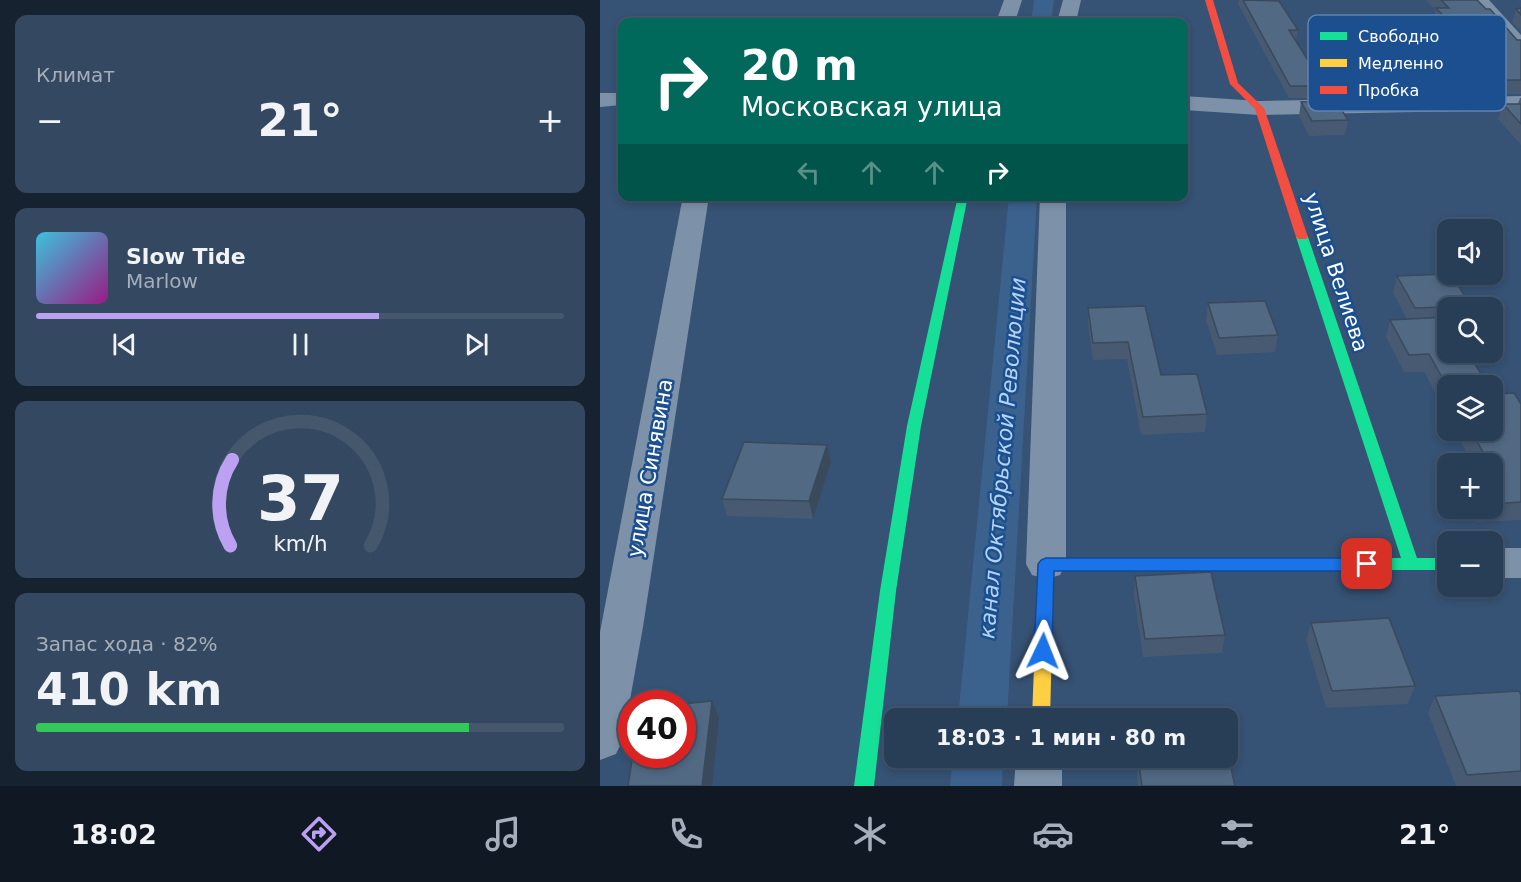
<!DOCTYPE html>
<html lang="ru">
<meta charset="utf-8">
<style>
:root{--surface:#283e57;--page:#344961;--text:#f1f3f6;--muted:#a5aeba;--line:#44576d;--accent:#bca0f2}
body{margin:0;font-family:"DejaVu Sans",sans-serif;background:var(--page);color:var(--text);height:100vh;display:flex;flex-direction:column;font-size:22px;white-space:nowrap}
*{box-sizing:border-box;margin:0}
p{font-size:20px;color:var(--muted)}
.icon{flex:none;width:33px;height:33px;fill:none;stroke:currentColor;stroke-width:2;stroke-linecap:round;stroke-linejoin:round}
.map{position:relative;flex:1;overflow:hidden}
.panel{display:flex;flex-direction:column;gap:15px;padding:15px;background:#162230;width:600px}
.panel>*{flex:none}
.top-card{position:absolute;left:18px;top:18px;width:570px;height:183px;border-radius:12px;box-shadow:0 3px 9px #0003,0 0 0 2px var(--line);background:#00695c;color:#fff;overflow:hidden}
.buttons{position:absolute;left:837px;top:219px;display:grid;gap:12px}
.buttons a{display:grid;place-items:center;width:66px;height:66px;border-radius:12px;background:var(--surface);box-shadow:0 3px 9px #0003,0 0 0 2px var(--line);font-size:30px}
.speed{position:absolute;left:18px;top:690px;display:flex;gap:12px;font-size:30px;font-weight:700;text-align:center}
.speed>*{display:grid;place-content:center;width:78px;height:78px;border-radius:50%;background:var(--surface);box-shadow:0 3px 9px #0003,0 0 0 2px var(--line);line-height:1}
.speed .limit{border:9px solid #d22;background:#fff;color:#111}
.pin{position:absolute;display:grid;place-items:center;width:51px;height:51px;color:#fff;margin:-26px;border-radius:12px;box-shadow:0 3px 9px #0006}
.me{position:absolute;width:66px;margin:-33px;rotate:2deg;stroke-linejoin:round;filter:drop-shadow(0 0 4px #0008)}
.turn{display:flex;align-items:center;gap:21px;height:126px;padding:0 24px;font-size:27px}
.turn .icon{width:78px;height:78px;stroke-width:2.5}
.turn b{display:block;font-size:42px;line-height:51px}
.lanes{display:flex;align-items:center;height:57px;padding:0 24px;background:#0003;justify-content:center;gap:30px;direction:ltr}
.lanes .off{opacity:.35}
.big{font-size:45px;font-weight:800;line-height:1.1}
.panel .widget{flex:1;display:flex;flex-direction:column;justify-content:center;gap:9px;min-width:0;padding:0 21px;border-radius:12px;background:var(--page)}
.panel .dial{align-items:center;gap:0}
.dial svg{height:156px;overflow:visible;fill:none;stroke:var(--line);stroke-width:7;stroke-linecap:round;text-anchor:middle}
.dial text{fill:var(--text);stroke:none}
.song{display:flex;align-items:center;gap:18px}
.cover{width:72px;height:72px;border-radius:9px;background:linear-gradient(135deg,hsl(190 70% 55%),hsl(310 70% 35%))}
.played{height:6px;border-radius:3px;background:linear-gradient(90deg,var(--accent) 65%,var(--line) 65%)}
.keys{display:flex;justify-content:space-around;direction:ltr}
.heat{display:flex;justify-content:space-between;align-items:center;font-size:33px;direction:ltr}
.charge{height:9px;border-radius:4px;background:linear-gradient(90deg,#34c759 82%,var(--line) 0)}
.trip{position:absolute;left:284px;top:708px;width:354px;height:60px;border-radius:12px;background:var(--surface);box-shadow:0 3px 9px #0003,0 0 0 2px var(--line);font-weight:800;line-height:60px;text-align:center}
.menu{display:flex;height:96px;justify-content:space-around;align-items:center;background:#101923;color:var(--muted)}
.menu .icon{width:42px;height:42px}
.menu .current{color:var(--accent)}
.menu b{font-size:27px;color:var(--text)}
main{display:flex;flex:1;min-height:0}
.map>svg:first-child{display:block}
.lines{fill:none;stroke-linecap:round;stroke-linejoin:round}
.canal{fill:#3b618d;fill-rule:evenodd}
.street{fill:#7d92a8;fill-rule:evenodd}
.fast{fill:#16e098;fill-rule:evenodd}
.slow{fill:#ffcf43;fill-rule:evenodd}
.jam{fill:#f24e42;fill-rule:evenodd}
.wall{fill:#475a72}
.shaded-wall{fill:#394a5c}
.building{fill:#526984;stroke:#394a5c;stroke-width:1.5}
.route{fill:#1a73e8;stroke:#114b97;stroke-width:1.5}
.labels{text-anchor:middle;stroke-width:5;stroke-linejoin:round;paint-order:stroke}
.street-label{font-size:21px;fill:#fff;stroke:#1b4f8f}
.water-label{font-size:22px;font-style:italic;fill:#b5d3f5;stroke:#1b4f8f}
.key{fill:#1b4f8f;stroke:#5f84b1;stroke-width:1.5}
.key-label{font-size:16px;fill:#fff}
</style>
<main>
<section class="panel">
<div class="widget"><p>Климат</p>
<div class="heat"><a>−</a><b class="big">21°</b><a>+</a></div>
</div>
<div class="widget">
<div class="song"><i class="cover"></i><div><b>Slow Tide</b><p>Marlow</p></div></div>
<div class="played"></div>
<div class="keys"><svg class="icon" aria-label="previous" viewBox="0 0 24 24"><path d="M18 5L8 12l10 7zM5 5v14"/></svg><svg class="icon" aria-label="pause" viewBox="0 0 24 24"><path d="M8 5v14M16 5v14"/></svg><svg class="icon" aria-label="next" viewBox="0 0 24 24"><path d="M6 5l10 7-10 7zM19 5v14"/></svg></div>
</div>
<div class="widget dial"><svg viewBox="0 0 100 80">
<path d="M14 69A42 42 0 1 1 86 69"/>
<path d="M14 69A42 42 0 0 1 15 25" stroke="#bca0f2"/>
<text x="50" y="56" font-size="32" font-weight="700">37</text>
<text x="50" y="72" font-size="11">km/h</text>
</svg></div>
<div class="widget"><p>Запас хода · 82%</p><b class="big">410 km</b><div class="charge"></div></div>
</section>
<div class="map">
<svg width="921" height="786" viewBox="0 0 921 786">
<rect width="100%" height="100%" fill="#365274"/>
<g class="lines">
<g class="canal">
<path d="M 434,0 L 454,0 L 451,22 L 431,22 Z"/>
<path d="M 409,196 L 437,196 L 407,718 L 358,718 Z"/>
<path d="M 353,758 L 403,758 L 402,786 L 350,786 Z"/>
</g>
<g class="street">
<path d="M 404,0 L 422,0 L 415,22 L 396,22 Z"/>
<path d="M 463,0 L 481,0 L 476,22 L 457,22 Z"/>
<path d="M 870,0 L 889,0 L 921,35 L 921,53 L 914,51 Z"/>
<path d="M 0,93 L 22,93 L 22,105 L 0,107 Z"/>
<path d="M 584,96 L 659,101 L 921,96 L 921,110 L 659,115 L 584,110 Z"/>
<path d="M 83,196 L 109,196 L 43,627 L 23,739 L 16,754 L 0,760 L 0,632 Z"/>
<path d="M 440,196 L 466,196 L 466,564 L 460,575 L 446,579 L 432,575 L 426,564 Z"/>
<rect x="892" y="548" width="29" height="30"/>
<path d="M 416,758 L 462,758 L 462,786 L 414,786 Z"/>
</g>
<g class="fast">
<path d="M 358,196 L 368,196 L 321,426 L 296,591 L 274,786 L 254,786 L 280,591 L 307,426 Z"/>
<path d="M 702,234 L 708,237 L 817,558 L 848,558 L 848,570 L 489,570 L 483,568 L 481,564 L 483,560 L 489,558 L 801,558 L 696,237 Z"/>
</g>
<path class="slow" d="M 446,558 L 489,558 L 495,560 L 497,564 L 495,568 L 454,570 L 450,718 L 432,718 L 438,564 L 440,560 Z"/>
<path class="jam" d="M 605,0 L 613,0 L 638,83 L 664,108 L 708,237 L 706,239 L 698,239 L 696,237 L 655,109 L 630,84 Z"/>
</g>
<g class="wall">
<path d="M 639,0 L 670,0 L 698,30 L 696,41 L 724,86 L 722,98 L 689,98 L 638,4 Z"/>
<path d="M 826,0 L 877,0 L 917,40 L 921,40 L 921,94 L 899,94 L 833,21 L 836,10 Z"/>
<path d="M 921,8 L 921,32 L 912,22 L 916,9 Z"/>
<path d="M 920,98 L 921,98 L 921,145 L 898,119 L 903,104 L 918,104 Z"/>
<path d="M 701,102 L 748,120 L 745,135 L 709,136 L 699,116 Z"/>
<path d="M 797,276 L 871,306 L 871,308 L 848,308 L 848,416 L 824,372 L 804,372 L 786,337 L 790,320 L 807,319 L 793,293 Z"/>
<path d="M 608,303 L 678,335 L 675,352 L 617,355 L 606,320 Z"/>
<path d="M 545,306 L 561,375 L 607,414 L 605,432 L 541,435 L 527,359 L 493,360 L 488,325 L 488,308 Z"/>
<path d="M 893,394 L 921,404 L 921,520 L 875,522 L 869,508 L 892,508 L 892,464 L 854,464 L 857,455 L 868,455 L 855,430 L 892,430 Z"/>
<path d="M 227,445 L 231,462 L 213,519 L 127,516 L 122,499 Z"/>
<path d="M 535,576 L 625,635 L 622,653 L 543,657 L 534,594 Z"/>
<path d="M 711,623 L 815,686 L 808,704 L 726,708 L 706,640 Z"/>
<path d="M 921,695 L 921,786 L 856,786 L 828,713 L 835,696 Z"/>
<path d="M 538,758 L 635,786 L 538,786 L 537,773 Z"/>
</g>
<g class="shaded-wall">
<path d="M 227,445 L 231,462 L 213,519 L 209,501 Z"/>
<path d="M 112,701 L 119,718 L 112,786 L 102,786 Z"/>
</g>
<g class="building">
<path d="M 643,0 L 679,1 L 698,30 L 689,30 L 724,86 L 690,86 Z"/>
<path d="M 841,0 L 877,0 L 886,9 L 890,9 L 917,40 L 921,40 L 921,80 L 904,80 L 836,8 L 849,8 Z"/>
<path d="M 921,8 L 921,15 L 916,9 Z"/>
<path d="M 173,20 L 194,22 L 173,22 Z"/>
<path d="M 736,101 L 748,120 L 712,121 L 701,102 Z"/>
<path d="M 903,104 L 921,104 L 921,124 Z"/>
<path d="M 849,274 L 851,274 L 871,306 L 815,308 L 797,276 Z"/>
<path d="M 665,301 L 678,335 L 619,338 L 608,303 Z"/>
<path d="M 545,306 L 561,375 L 597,374 L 607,414 L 543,417 L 528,342 L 493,343 L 488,308 Z"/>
<path d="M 847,317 L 848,352 L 868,352 L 888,386 L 848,386 L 848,388 L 829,354 L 809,355 L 790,320 Z"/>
<path d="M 892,393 L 893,394 L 914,393 L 921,404 L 921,502 L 892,504 L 892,464 L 861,464 L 857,455 L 884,454 L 871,430 L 892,430 Z"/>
<path d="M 144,442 L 227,445 L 209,501 L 122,499 Z"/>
<path d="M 611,572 L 625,635 L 545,639 L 535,576 Z"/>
<path d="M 789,618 L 815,686 L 732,691 L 711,623 Z"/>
<path d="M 919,691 L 921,695 L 921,771 L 867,775 L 835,696 Z"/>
<path d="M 112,701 L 102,786 L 28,786 L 33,754 L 82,754 L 82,704 Z"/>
<path d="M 627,751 L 635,786 L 542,786 L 538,758 L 627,758 Z"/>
</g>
<path class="route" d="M 446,558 L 767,558 L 773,560 L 775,564 L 773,569 L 767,571 L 454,571 L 452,651 L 449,656 L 443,658 L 437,656 L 434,651 L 438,564 L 441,560 Z"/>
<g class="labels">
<g class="street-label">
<text transform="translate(736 272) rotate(72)" y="7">улица Велиева</text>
<text transform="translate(50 468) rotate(-80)" y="7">улица Синявина</text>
</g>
<g class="water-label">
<text transform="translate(402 458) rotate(-85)" y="8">канал Октябрьской Революции</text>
</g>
</g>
<rect x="708" y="15" width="198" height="96" rx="9" class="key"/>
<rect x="720" y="32" width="27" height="8" fill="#16e098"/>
<rect x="720" y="59" width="27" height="8" fill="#ffcf43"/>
<rect x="720" y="86" width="27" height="8" fill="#f24e42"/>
<g class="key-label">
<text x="758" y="42">Свободно</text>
<text x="758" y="69">Медленно</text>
<text x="758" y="96">Пробка</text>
</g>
</svg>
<div class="buttons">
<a><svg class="icon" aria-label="sound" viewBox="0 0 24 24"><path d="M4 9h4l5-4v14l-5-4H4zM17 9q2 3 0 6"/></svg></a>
<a><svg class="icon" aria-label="search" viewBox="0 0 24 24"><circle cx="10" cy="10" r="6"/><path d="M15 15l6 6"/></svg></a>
<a><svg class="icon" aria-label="layers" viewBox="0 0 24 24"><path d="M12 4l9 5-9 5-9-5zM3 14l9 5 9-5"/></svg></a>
<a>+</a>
<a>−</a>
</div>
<div class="speed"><div class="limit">40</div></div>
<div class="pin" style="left:767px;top:564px;background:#d93025"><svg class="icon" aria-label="arrive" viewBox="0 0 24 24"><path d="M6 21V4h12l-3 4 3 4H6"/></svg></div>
<svg class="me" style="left:443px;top:651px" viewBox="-20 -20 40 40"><path d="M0-17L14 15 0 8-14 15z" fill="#1a73e8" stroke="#fff" stroke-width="4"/></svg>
<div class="trip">18:03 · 1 мин · 80 m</div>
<div class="top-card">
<div class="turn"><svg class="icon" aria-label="right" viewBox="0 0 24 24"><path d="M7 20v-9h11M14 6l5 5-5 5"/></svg><div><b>20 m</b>Московская улица</div></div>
<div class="lanes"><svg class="icon off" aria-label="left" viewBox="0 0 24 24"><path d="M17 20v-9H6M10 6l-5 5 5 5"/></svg><svg class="icon off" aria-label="ahead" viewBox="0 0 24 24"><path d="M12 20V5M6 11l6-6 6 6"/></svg><svg class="icon off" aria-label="ahead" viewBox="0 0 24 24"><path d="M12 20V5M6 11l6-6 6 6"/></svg><svg class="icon" aria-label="right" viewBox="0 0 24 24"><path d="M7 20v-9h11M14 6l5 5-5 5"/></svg></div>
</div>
</div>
</main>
<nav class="menu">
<b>18:02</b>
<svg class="icon current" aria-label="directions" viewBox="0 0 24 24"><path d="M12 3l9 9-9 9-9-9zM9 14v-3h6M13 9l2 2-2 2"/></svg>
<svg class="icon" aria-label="music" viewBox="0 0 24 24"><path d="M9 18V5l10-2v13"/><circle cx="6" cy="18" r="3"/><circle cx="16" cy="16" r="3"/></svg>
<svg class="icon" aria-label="phone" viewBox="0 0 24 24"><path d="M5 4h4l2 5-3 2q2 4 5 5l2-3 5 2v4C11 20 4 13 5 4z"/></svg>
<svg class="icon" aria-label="climate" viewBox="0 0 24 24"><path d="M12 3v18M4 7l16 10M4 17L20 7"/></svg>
<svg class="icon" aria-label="car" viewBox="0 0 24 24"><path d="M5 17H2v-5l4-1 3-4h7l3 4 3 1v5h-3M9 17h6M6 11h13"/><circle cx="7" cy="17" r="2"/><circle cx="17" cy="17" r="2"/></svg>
<svg class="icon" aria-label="filters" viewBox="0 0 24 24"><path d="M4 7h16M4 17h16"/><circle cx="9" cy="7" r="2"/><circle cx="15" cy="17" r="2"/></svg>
<b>21°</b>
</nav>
